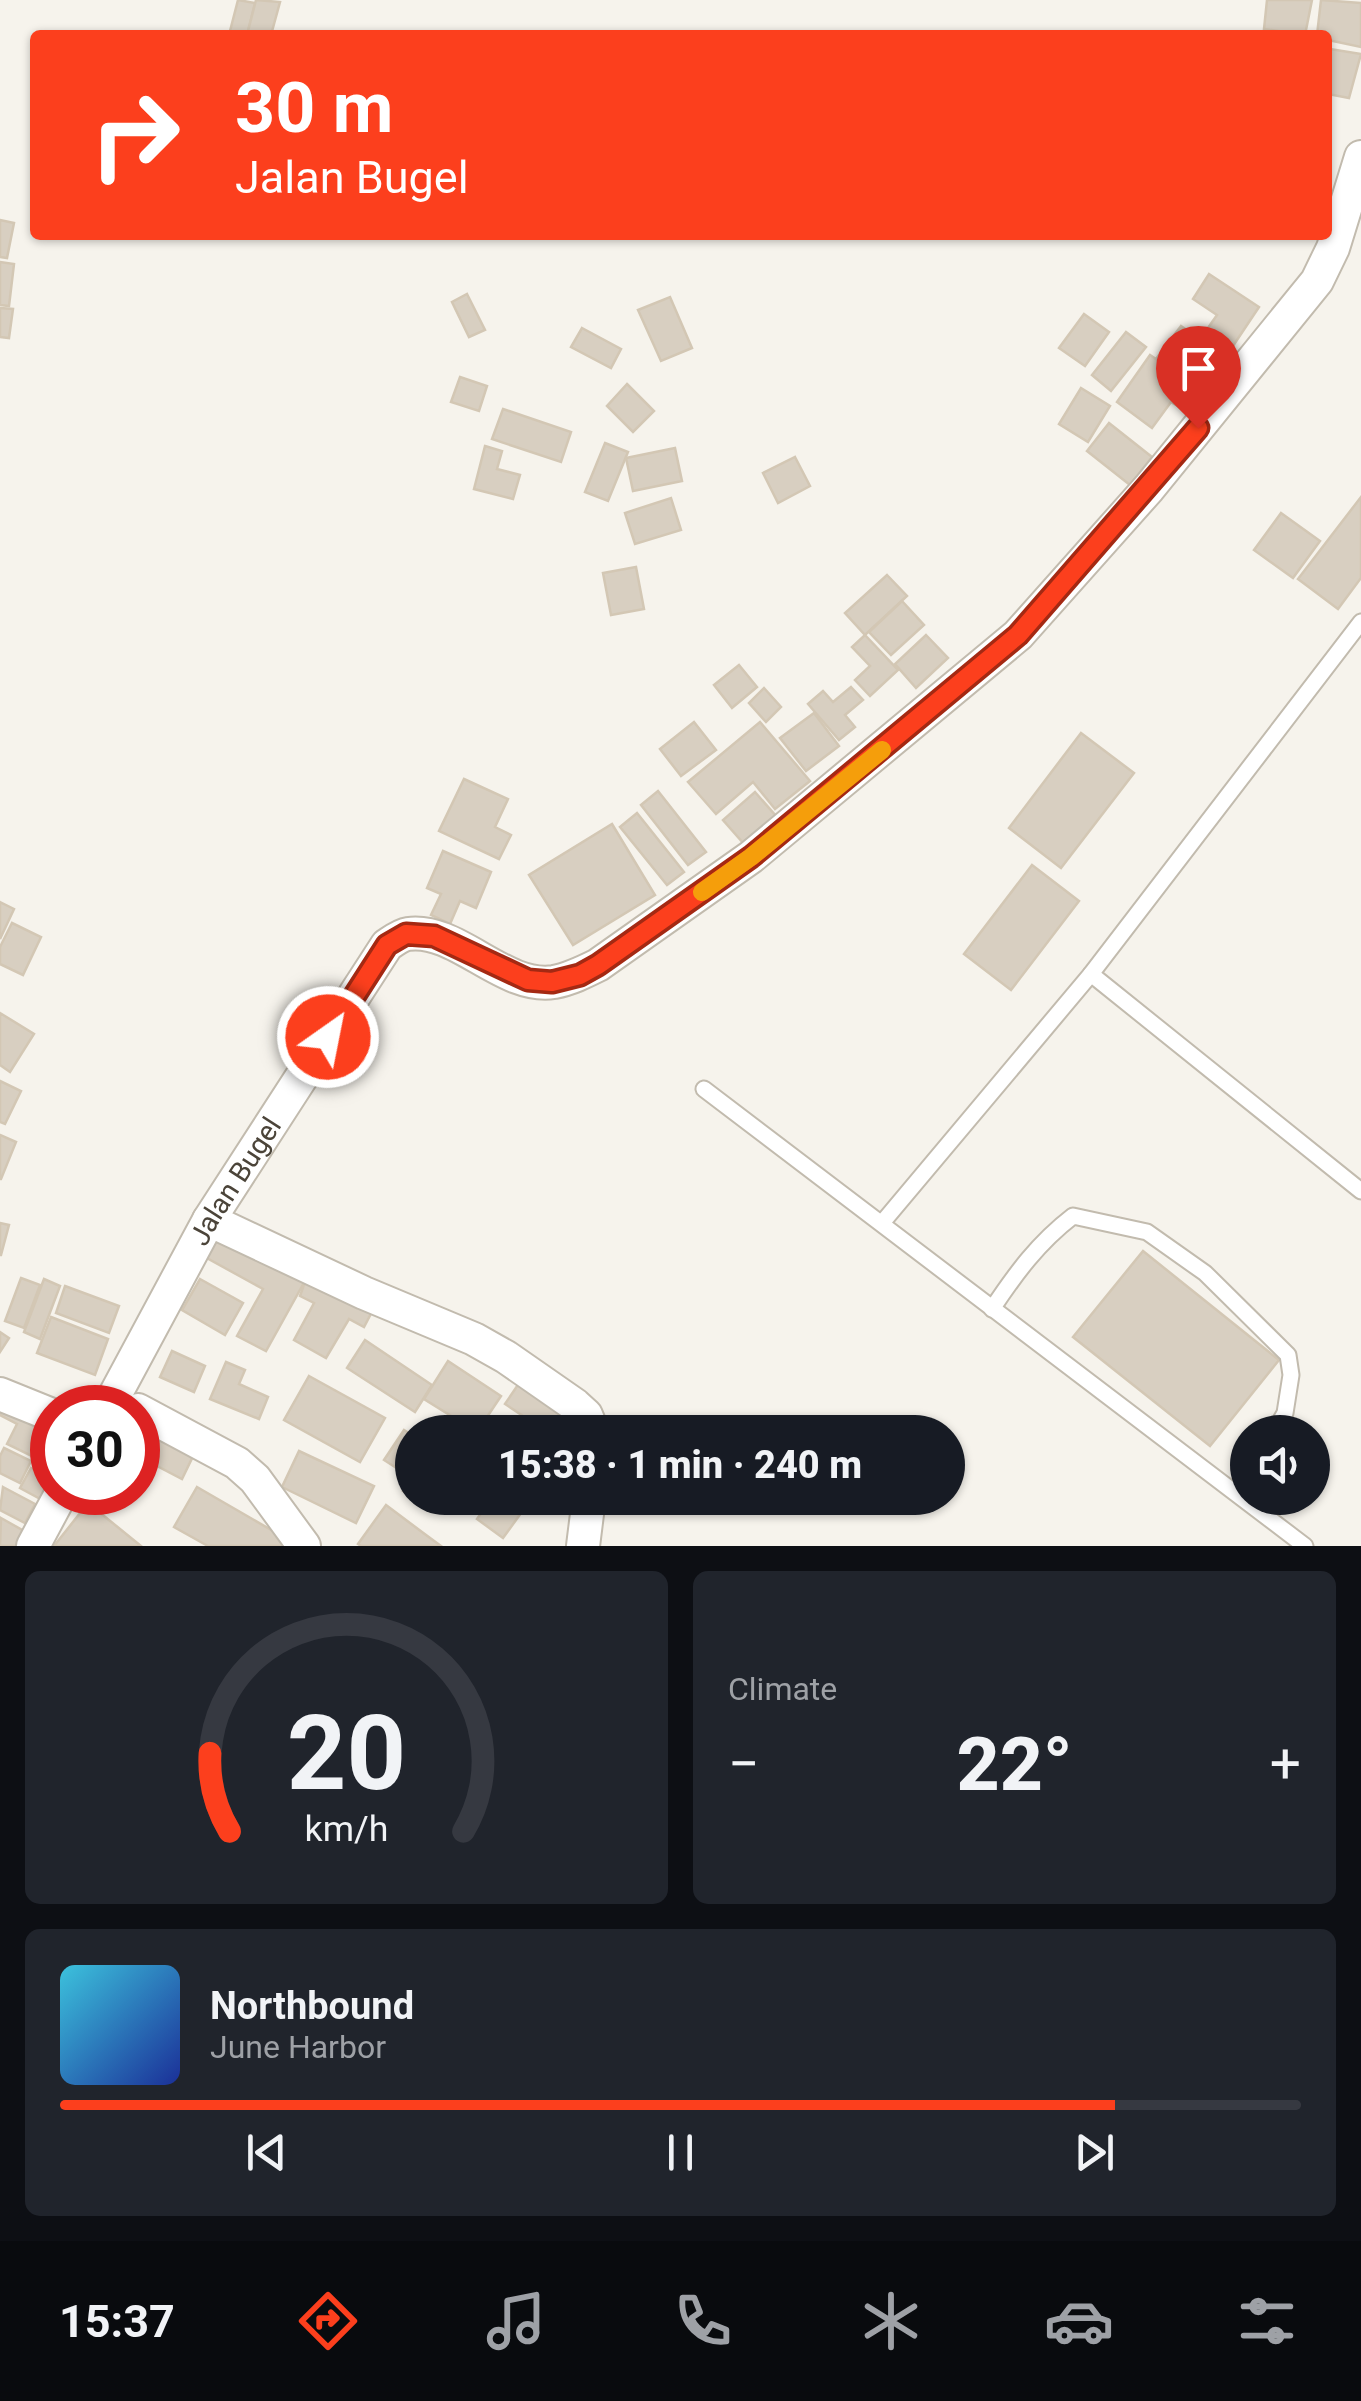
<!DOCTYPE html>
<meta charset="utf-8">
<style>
:root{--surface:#171b24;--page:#20242c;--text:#f1f3f6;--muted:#9ea1a6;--line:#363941;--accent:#fc3f1d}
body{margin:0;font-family:Roboto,sans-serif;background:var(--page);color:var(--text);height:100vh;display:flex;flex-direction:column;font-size:38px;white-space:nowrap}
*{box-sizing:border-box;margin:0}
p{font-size:32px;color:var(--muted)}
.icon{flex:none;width:55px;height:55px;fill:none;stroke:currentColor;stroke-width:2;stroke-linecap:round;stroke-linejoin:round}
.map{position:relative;height:1546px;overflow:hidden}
.side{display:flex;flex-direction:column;gap:25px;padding:25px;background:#0d0f14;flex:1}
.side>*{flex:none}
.hud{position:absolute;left:30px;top:30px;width:1302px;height:210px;border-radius:10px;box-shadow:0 2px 8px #0004;background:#fc3f1d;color:#fff;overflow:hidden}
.fabs{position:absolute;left:1230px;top:1415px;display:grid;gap:20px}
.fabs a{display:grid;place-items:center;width:100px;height:100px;border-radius:50%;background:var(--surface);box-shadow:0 2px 8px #0004;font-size:50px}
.speed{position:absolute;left:30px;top:1385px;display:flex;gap:20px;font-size:50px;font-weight:700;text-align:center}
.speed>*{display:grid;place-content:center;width:130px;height:130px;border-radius:50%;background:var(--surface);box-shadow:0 2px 8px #0004;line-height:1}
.speed .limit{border:15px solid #d22;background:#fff;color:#111}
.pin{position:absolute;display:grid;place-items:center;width:85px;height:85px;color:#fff;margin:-102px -42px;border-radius:50% 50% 50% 0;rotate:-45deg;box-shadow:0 0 10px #0007}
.pin .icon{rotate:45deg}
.me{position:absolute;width:110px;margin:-55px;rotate:33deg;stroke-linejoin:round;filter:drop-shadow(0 0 8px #0008)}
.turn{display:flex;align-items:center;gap:35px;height:210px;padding:0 40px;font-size:45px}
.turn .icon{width:130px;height:130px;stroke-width:2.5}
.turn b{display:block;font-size:70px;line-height:85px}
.big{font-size:75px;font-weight:800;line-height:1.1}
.side .card{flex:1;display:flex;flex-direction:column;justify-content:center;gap:15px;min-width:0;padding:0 35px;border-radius:15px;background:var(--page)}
.side .dial{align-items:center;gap:0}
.dial svg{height:260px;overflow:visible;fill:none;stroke:var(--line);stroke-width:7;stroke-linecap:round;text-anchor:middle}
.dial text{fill:var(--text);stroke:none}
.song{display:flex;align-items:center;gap:30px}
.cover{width:120px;height:120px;border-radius:15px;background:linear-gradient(135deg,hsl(190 70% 55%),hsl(230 70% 35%))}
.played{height:10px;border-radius:5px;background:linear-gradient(90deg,var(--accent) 85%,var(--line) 85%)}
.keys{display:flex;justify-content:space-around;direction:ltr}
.heat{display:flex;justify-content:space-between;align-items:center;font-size:55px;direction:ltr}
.side .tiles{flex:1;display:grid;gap:25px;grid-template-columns:1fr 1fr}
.card:last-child{grid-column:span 2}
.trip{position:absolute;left:395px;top:1415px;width:570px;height:100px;border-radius:50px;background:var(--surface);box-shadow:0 2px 8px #0004;font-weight:800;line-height:100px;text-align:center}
.dock{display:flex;height:160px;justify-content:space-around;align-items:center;background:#090b0e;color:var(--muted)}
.dock .icon{width:70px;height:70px}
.dock .current{color:var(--accent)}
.dock b{font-size:45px;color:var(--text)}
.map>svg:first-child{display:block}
.building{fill:#d8cfc1;stroke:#d3c7b4;stroke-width:2.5}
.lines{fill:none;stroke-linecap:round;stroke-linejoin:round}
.service-casing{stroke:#c2bbae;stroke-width:19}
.minor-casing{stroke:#c2bbae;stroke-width:36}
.service{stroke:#fff;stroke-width:15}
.minor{stroke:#fff;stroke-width:32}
.route-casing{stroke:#a42913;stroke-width:25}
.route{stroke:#fc3f1d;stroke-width:18}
.slow{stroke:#f59e0b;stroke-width:18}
.labels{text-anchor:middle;stroke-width:10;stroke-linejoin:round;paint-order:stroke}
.street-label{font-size:28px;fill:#4b4439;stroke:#fff}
</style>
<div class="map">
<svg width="1361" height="1546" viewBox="0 0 1361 1546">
<rect width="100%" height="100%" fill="#f6f3ec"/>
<g class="building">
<path d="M 238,0 L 255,3 L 247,35 L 229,35 Z"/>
<path d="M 256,0 L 280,2 L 271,35 L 247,35 Z"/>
<path d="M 1267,0 L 1312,0 L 1305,35 L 1264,29 Z"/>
<path d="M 1321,0 L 1361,3 L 1361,47 L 1328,40 L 1328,35 L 1317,35 Z"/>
<path d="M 1330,49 L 1361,54 L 1349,98 L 1328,94 Z"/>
<path d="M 0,220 L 14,223 L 7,258 L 0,257 Z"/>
<path d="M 0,262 L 14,264 L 9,306 L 0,305 Z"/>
<path d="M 1209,274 L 1259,307 L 1227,355 L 1201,338 L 1217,315 L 1193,299 Z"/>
<path d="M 467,294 L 485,330 L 469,337 L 452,302 Z"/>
<path d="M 670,297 L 692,348 L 661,361 L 638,310 Z"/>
<path d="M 0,308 L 13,309 L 9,338 L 0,337 Z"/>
<path d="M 1084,314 L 1109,332 L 1085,366 L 1059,348 Z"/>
<path d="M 1181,326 L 1209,346 L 1192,369 L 1204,378 L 1181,408 L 1171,402 L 1152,428 L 1117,402 L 1150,355 L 1156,359 Z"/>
<path d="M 582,328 L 621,349 L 611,368 L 571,347 Z"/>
<path d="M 1126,332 L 1146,347 L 1111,391 L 1092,375 Z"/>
<path d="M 460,377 L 487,386 L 479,411 L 451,402 Z"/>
<path d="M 627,384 L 654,411 L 633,432 L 607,406 Z"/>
<path d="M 1081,388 L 1110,406 L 1088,442 L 1059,424 Z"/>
<path d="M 503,409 L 571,432 L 561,462 L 492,439 Z"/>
<path d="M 1109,423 L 1152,457 L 1130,485 L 1087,451 Z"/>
<path d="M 605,443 L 628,452 L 608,501 L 585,492 Z"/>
<path d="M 485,446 L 502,451 L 497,469 L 520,475 L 513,499 L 474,489 Z"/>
<path d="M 675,448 L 682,481 L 633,491 L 626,458 Z"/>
<path d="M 795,457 L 810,486 L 778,503 L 763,473 Z"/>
<path d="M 1361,497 L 1361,578 L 1338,609 L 1298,579 Z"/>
<path d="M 671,498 L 681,530 L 635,544 L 625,513 Z"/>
<path d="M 1281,513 L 1320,541 L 1293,578 L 1254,550 Z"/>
<path d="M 636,567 L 644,609 L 611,615 L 603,573 Z"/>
<path d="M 887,575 L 907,596 L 865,635 L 845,613 Z"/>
<path d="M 902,601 L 924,625 L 891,655 L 869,632 Z"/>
<path d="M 865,635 L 898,670 L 870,696 L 855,680 L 870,666 L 852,647 Z"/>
<path d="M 926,635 L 948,658 L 916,688 L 895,664 Z"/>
<path d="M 739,665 L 757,687 L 732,708 L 714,685 Z"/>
<path d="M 851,687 L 863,700 L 845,715 L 855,727 L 839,740 L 808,704 L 823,691 L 833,702 Z"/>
<path d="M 764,688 L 781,707 L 766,722 L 749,703 Z"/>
<path d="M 814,713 L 839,746 L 806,771 L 780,738 Z"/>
<path d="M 694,722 L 716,750 L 681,776 L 660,749 Z"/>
<path d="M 760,722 L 810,781 L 775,809 L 753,782 L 716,814 L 688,782 Z"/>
<path d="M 1081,733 L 1134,773 L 1061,868 L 1009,828 Z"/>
<path d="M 464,779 L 508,799 L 495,827 L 511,835 L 499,859 L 439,831 Z"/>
<path d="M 658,791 L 706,852 L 688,865 L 641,805 Z"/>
<path d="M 755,792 L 776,816 L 744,844 L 723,820 Z"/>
<path d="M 637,813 L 684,872 L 667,885 L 620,827 Z"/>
<path d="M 612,824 L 655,895 L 573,945 L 529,875 Z"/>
<path d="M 443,851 L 491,872 L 476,908 L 460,901 L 450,924 L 431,915 L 441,894 L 427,888 Z"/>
<path d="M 1032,865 L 1079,901 L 1011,990 L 964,954 Z"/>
<path d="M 0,902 L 14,909 L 0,939 Z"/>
<path d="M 12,923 L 41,937 L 23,975 L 0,964 L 0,947 Z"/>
<path d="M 0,1013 L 34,1034 L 10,1072 L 0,1065 Z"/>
<path d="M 0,1081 L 21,1091 L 5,1124 L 0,1122 Z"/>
<path d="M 0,1135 L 16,1142 L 1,1179 L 0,1179 Z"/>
<path d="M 0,1223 L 9,1225 L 1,1255 L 0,1255 Z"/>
<path d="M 219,1231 L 306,1279 L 266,1351 L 237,1336 L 263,1289 L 205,1257 Z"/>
<path d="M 1143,1251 L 1279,1360 L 1210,1446 L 1073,1337 Z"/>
<path d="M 21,1278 L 40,1285 L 24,1328 L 5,1321 Z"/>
<path d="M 44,1279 L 60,1286 L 40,1339 L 24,1332 Z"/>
<path d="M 200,1279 L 243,1303 L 225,1335 L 182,1310 Z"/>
<path d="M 306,1279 L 375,1306 L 364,1327 L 349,1319 L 326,1358 L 294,1340 L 314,1303 L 300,1296 Z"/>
<path d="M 65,1286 L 119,1306 L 109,1333 L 56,1313 Z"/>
<path d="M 51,1317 L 108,1339 L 95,1375 L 37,1353 Z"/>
<path d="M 0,1332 L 9,1338 L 0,1352 Z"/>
<path d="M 365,1340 L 432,1385 L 415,1412 L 347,1368 Z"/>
<path d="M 172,1351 L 205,1366 L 194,1392 L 160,1377 Z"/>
<path d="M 448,1361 L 501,1396 L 477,1432 L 424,1399 Z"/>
<path d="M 226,1362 L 245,1370 L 239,1384 L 268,1397 L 259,1419 L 210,1399 Z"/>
<path d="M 309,1376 L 385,1418 L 360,1462 L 284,1420 Z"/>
<path d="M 524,1376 L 571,1408 L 554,1432 L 547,1432 L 505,1404 Z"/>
<path d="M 8,1400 L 52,1429 L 38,1459 L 7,1444 L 17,1424 L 0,1415 Z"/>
<path d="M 138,1418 L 197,1448 L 182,1479 L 138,1456 Z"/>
<path d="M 404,1430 L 412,1435 L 412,1497 L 403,1491 L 412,1478 L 384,1460 Z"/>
<path d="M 4,1448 L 31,1461 L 20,1483 L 0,1473 L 0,1456 Z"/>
<path d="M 299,1451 L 374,1486 L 356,1523 L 282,1487 Z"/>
<path d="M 31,1468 L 52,1480 L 44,1501 L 20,1488 Z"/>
<path d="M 3,1487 L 35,1504 L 25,1523 L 0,1510 Z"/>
<path d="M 197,1487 L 292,1542 L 289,1546 L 208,1546 L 174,1527 Z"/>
<path d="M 413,1498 L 441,1498 L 432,1510 Z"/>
<path d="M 492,1498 L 532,1498 L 503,1538 L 477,1519 Z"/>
<path d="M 88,1503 L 141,1546 L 54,1546 Z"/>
<path d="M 386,1505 L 422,1532 L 441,1546 L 361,1546 L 358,1544 Z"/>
<path d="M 1,1518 L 24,1531 L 16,1546 L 0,1546 Z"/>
</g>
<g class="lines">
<g class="service-casing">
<g id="service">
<path d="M 1091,974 L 1361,622"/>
<path d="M 704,1089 L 1305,1546"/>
<path d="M 882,1223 L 1091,974 L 1361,1191"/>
<path d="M 992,1309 C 1016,1273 1038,1243 1073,1216 L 1147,1232 L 1205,1273 L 1288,1355 L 1291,1375 L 1285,1413 L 1274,1432"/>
</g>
</g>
<g class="minor-casing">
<g id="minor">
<path d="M 209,1220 L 364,1293 L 474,1339 L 506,1357 L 575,1405 L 586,1415 L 593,1432"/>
<path d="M 0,1394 L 52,1415"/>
<path id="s1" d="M 108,1408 L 209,1220 L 387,945 C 393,941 401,935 408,934 C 457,927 503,990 554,982 C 570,979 584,972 598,965 L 751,857 L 1018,635 L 1149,488 L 1317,281 L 1333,248 L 1361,157"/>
<path d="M 138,1410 L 237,1463 L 255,1479 L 304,1546"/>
<path d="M 33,1546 L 62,1492"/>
<path d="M 583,1546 L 589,1498"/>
</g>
</g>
<use href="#service" class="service"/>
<use href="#minor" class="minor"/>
</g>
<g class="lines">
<g class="route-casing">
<path id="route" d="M 328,1037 L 387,945 L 406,934 L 434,936 L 528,980 L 552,982 L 580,975 L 598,965 L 751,857 L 1018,635 L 1198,428"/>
</g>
<use href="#route" class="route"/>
<path class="slow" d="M 702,892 L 751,857 L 882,750"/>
</g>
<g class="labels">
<g class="street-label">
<text dy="10" stroke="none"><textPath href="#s1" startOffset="260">Jalan Bugel</textPath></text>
</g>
</g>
</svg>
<div class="fabs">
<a><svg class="icon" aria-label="sound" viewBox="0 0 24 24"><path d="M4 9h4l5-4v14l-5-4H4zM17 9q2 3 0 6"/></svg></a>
</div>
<div class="speed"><div class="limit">30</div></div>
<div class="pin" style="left:1198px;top:428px;background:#d93025"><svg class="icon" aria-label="arrive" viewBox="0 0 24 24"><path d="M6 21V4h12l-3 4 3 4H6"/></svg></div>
<svg class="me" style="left:328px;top:1037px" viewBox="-20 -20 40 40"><circle r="17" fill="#fc3f1d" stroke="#fff" stroke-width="3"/><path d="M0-11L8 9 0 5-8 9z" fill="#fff"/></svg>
<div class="trip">15:38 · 1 min · 240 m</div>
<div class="hud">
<div class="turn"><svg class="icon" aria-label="right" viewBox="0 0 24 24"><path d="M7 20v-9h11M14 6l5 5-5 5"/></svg><div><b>30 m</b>Jalan Bugel</div></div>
</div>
</div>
<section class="side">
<div class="tiles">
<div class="card dial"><svg viewBox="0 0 100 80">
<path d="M14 69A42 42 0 1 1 86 69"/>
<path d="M14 69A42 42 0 0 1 8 45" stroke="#fc3f1d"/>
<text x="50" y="56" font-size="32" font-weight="700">20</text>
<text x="50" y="72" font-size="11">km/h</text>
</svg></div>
<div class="card"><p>Climate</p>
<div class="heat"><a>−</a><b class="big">22°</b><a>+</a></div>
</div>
<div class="card">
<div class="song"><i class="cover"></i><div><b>Northbound</b><p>June Harbor</p></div></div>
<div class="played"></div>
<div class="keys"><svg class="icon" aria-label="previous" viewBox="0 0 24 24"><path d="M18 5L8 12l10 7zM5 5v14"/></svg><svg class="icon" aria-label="pause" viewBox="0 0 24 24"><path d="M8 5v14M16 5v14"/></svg><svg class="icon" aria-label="next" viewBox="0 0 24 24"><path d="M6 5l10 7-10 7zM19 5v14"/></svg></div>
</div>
</div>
</section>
<nav class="dock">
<b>15:37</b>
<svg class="icon current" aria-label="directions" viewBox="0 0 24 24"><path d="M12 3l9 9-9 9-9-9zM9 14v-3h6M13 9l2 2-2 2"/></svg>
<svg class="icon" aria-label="music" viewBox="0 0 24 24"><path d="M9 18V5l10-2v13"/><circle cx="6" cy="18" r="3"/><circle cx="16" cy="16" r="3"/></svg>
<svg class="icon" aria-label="phone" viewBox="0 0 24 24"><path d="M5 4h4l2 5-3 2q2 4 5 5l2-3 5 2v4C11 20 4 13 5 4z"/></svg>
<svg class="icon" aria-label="climate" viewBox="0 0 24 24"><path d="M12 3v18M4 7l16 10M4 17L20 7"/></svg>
<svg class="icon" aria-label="car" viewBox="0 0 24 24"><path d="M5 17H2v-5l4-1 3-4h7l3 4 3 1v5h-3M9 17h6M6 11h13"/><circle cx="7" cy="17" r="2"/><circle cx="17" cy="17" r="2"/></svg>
<svg class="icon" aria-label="filters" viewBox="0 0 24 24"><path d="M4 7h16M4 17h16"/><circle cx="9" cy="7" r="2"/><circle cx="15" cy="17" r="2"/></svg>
</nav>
